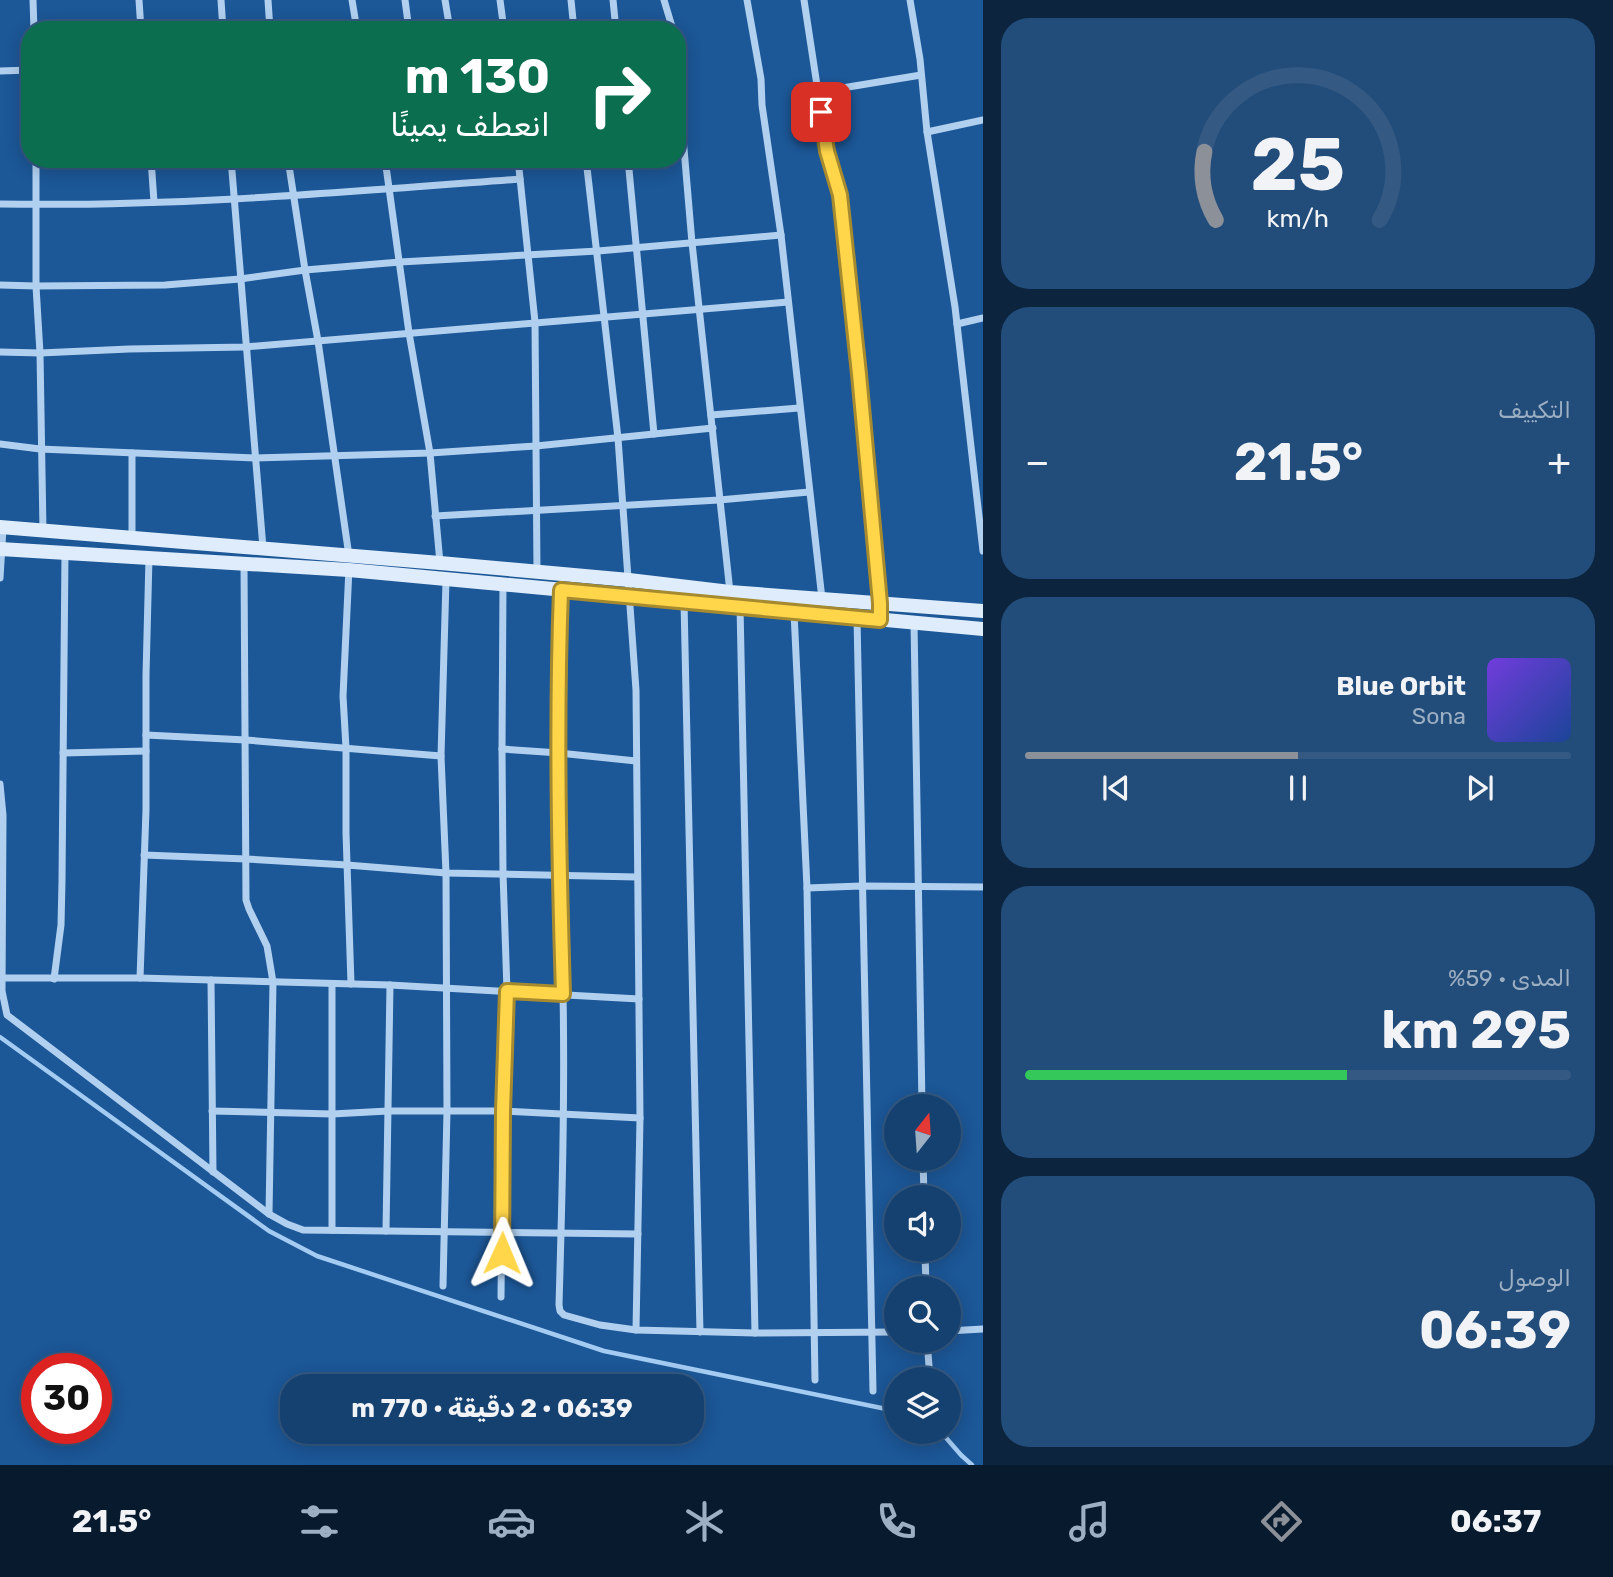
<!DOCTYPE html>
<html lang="ar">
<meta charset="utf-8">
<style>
:root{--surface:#154171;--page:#224c79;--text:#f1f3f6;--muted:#9dafc3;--line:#345a84;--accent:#8c9099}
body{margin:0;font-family:Rubik,Cairo,sans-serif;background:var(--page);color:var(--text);direction:rtl;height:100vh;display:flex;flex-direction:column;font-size:26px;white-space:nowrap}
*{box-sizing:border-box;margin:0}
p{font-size:23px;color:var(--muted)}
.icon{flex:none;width:38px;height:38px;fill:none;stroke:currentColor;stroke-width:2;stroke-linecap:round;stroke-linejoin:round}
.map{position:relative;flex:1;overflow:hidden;direction:ltr}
.drawer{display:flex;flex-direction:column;gap:18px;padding:18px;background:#0c243e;width:630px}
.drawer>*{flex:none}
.guide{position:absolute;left:21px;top:21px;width:665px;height:147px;border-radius:28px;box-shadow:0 4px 18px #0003,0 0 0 2px var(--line);direction:rtl;background:#0b6e4f;color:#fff;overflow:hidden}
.needle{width:46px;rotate:17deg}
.controls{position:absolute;left:884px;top:1094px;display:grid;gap:14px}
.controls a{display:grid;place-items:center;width:77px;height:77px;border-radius:50%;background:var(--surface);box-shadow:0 4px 18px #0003,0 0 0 2px var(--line);font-size:35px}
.speed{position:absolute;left:21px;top:1353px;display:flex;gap:14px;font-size:35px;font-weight:700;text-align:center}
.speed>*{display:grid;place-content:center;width:91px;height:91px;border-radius:50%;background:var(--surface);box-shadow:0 4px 18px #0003,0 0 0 2px var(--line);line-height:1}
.speed .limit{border:10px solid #d22;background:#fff;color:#111}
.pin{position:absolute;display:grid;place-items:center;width:60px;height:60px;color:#fff;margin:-30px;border-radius:14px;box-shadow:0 4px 10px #0006}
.me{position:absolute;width:77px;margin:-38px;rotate:1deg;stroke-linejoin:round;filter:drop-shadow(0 0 5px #0008)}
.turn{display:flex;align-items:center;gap:24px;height:147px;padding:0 21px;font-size:32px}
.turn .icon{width:91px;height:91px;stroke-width:2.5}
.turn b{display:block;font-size:49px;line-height:60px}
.big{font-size:52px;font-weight:700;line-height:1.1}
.drawer .widget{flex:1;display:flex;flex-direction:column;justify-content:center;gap:10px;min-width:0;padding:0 24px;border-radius:28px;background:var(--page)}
.drawer .dial{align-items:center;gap:0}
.dial svg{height:182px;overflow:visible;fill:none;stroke:var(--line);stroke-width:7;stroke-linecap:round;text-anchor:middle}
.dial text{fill:var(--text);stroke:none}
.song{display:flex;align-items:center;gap:21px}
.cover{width:84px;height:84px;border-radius:10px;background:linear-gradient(135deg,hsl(260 70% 55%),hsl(220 70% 35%))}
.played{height:7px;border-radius:4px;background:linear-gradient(90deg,var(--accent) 50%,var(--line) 50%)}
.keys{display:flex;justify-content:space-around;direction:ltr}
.heat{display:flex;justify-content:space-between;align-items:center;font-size:38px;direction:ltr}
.charge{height:10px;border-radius:5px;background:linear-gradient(90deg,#34c759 59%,var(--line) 0)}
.trip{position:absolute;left:280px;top:1374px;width:424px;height:70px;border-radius:28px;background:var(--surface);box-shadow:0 4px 18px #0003,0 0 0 2px var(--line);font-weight:700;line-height:70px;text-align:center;direction:rtl}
.menu{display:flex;height:112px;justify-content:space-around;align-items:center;background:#081a2d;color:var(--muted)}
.menu .icon{width:49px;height:49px}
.menu .active{color:var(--accent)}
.menu b{font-size:32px;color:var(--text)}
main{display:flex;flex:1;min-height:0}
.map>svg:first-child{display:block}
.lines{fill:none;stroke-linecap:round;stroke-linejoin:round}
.stream{stroke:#a4cbf2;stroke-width:4.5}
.street{stroke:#b1d0f0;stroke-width:7}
.secondary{stroke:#deecfb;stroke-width:14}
.route-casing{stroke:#a68a30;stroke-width:18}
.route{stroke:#ffd54a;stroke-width:12}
</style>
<main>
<section class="drawer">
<div class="widget dial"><svg viewBox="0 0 100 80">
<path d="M14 69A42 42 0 1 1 86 69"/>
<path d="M14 69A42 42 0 0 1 9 39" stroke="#8c9099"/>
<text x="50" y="56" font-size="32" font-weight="700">25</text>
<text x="50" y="72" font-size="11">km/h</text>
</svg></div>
<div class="widget"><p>التكييف</p>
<div class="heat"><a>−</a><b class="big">21.5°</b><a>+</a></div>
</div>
<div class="widget">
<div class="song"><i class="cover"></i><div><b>Blue Orbit</b><p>Sona</p></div></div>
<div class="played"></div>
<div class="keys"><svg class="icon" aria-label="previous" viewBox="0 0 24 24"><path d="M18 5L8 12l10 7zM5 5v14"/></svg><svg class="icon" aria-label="pause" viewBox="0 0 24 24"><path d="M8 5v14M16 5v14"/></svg><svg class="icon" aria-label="next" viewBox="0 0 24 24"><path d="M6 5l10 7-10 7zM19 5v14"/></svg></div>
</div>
<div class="widget"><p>المدى · 59%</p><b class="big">295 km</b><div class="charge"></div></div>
<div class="widget"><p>الوصول</p><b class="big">06:39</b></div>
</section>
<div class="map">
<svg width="983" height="1465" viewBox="0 0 983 1465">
<rect width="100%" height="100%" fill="#1c5797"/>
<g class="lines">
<g class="stream">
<path d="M 0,1037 L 269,1231 L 317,1256 L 604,1351 L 896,1411"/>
<path d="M 941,1432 L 961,1455 L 972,1465"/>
</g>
<g class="street">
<path d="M 33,0 L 34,30"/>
<path d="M 139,0 L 141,30"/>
<path d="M 221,0 L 223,30"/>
<path d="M 268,0 L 270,30"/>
<path d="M 352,0 L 357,30"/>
<path d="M 405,0 L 409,30"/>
<path d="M 445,0 L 450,30"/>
<path d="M 500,0 L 504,30"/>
<path d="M 571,0 L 574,30"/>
<path d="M 613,0 L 616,30"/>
<path d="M 664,0 L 673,30"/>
<path d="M 747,0 L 761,79 L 762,105 L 781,235 L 822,599"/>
<path d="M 804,0 L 827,151 L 840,195 L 859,374 L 880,605"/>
<path d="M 910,0 L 920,59 L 927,132 L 955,307 L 983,551"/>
<path d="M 458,30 L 503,24"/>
<path d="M 677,66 L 692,243 L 730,592"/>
<path d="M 0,71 L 30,70"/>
<path d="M 818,92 L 921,75"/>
<path d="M 927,132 L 983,120"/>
<path d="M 36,159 L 36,286 L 40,353 L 43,531"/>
<path d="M 151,159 L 154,202"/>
<path d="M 231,159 L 263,548"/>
<path d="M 288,159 L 305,270 L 318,341 L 349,556"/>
<path d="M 385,159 L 409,333 L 430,453 L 440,563"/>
<path d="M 518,159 L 535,322 L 537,571"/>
<path d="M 586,159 L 618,438 L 636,690 L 640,1118 L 636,1330"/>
<path d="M 628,159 L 654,434"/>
<path d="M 0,204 C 173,207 347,192 520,179"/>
<path d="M 0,285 L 36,286 L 165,285 L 240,279 L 305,270 L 400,262 L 598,251 L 781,235"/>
<path d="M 957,324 L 983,318"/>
<path d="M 0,352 L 40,353 L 129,349 L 245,347 L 788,302"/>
<path d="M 711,415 L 799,408"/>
<path d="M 0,444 L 40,449 L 255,458 L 430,453 L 536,446 L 713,428"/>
<path d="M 435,516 L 719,500 L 809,492"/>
<path d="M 132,538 L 132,453"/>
<path d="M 244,564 L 246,900 L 249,909 L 267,946 L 273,982 L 269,1214"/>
<path d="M 349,568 L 343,696 L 346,748 L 346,833 L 351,984"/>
<path d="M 0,578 L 3,528"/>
<path d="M 561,590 C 556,724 560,858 563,992 C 565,1097 562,1201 559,1305 L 560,1311 L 564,1315 L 600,1325 L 636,1330 L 755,1333 L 896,1332"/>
<path d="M 684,602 L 700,1332"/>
<path d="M 740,606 L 755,1333"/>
<path d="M 794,612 L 807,888 L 815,1380"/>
<path d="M 857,618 L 873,1391"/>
<path d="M 914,623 L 922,1106"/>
<path d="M 146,735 L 246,740 L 441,756"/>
<path d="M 502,749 L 559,753 L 636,761"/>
<path d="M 63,753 L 146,751"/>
<path d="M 0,784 L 3,815 L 2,991 L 7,1015 L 269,1214 L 287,1224 L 303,1230 L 638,1234"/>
<path d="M 144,855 L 246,859 L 347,865 L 446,873 L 637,877"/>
<path d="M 807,888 L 861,886 L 983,887"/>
<path d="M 2,978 L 140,978 L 390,985 L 639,999"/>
<path d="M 140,978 L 146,810 L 146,675 L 149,558"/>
<path d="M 54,979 L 61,925 L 62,881 L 65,553"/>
<path d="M 211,980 L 213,1172"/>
<path d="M 212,1111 L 332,1114 L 388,1111 L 503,1111 L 640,1118"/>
<path d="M 923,1158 L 924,1197"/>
<path d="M 332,1230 L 332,984"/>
<path d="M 386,1231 L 390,985"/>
<path d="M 925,1250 L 926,1288"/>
<path d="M 443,1286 L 447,1111 L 446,873 L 441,756 L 446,580"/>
<path d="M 501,1297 L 503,1111 L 507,991 L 503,873 L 502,749 L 503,584"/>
<path d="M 948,1331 L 983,1329"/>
<path d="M 927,1340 L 930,1379"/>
</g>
<g class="secondary">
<path d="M 0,527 L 440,563 L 629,580 L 730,592 L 983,611"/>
<path d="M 0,549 L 349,570 L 983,629"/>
</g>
</g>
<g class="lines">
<g class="route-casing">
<path id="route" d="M 502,1253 L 503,1111 L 507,991 L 563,994 C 559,859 556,724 561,590 L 880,620 L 880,603 L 859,374 L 840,195 L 827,151 L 821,112"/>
</g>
<use href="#route" class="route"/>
</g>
</svg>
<div class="controls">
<a><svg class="needle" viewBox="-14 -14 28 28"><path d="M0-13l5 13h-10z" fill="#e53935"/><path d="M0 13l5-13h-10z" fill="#9dafc3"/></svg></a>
<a><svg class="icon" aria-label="sound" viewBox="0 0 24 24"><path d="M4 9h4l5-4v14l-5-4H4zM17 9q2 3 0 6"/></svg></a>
<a><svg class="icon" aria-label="search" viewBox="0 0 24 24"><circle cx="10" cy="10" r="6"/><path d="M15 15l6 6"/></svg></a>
<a><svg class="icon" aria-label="layers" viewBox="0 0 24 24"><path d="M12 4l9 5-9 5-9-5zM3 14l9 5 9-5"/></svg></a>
</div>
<div class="speed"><div class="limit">30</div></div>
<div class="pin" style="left:821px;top:112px;background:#d93025"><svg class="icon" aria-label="arrive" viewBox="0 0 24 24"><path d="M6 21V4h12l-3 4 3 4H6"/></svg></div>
<svg class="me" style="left:502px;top:1253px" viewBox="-20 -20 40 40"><path d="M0-17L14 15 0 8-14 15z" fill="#ffd54a" stroke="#fff" stroke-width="4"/></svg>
<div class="trip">06:39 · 2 دقيقة · 770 m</div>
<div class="guide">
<div class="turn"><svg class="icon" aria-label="right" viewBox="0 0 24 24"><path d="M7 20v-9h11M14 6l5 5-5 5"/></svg><div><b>130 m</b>انعطف يمينًا</div></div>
</div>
</div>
</main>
<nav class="menu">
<b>06:37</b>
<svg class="icon active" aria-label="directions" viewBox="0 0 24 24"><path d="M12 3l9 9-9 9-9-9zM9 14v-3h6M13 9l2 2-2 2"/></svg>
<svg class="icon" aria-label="music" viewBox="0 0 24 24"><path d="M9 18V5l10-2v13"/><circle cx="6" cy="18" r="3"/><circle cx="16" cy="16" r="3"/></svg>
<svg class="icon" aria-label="phone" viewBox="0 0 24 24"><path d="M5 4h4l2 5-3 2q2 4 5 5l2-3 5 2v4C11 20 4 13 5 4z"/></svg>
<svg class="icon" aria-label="climate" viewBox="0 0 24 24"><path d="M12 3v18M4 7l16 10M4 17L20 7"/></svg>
<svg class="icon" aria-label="car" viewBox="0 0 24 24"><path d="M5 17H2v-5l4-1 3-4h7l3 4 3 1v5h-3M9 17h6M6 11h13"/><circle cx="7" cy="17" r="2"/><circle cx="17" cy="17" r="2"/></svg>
<svg class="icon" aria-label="filters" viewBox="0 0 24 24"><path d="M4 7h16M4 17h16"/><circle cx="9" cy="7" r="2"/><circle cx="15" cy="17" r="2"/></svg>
<b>21.5°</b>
</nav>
